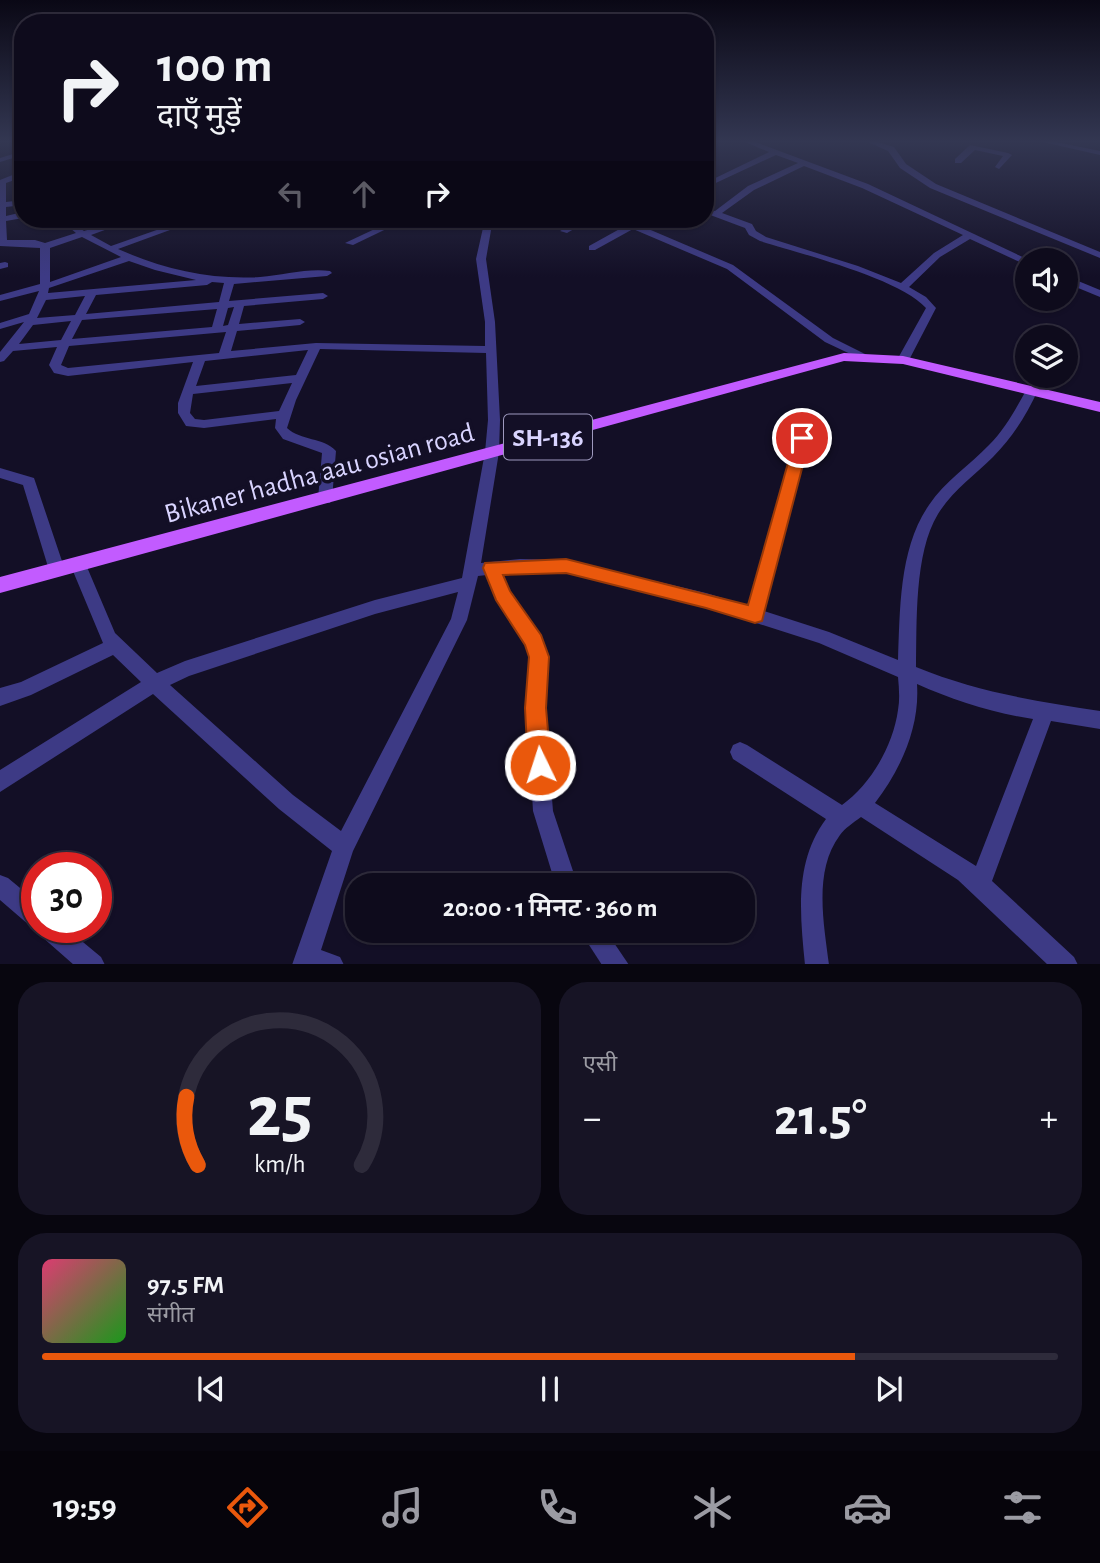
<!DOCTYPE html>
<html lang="hi">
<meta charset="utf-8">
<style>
:root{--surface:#0e0b1c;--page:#171425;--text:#f1f3f6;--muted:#9b9ba3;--line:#2e2b3b;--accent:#ea580c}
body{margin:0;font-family:"Alegreya Sans","Noto Sans Devanagari",sans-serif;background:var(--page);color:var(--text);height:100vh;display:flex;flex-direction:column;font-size:26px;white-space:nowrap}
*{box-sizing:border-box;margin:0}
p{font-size:23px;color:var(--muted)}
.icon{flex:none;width:38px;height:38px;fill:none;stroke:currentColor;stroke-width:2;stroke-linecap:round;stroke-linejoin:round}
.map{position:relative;height:964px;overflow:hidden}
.details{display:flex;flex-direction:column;gap:18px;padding:18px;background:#08060f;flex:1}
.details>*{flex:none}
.top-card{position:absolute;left:14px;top:14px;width:700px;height:214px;border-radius:28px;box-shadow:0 2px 5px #0004,0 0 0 2px var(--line);background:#0e0b1c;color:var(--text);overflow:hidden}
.fabs{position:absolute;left:1015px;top:248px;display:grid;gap:14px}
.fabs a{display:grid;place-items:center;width:63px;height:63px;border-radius:50%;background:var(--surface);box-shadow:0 2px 5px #0004,0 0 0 2px var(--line);font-size:35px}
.speed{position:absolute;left:21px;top:852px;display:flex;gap:14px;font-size:35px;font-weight:700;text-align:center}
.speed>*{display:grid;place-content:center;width:91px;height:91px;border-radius:50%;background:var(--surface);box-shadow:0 2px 5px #0004,0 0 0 2px var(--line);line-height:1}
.speed .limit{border:10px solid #d22;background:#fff;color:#111}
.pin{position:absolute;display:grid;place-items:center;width:60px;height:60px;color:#fff;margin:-30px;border:4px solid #fff;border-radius:50%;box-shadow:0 2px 7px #0007}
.me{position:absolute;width:77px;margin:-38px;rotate:356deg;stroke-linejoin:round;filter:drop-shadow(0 0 5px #0008)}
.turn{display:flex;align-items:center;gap:24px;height:147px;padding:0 28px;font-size:32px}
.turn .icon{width:91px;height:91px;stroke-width:2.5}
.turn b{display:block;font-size:49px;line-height:60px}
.lanes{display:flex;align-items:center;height:66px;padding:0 28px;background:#0003;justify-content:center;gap:35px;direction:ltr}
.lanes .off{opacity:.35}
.big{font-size:52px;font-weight:600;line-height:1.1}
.details .card{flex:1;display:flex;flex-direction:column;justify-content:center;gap:10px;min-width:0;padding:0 24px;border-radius:28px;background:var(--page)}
.details .dial{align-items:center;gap:0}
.dial svg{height:182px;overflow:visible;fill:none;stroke:var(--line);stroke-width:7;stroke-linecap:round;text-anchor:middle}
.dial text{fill:var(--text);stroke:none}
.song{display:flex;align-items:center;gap:21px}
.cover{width:84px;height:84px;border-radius:10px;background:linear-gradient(135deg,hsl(340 70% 55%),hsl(120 70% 35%))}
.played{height:7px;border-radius:4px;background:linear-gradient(90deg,var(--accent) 80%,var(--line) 80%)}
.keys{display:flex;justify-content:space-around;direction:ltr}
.heat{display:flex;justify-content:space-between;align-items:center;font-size:38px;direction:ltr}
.details .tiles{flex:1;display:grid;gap:18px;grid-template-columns:1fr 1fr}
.card:last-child{grid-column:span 2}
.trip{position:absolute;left:345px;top:873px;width:410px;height:70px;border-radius:28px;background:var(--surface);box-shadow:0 2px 5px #0004,0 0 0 2px var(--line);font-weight:600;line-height:70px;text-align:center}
.tab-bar{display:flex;height:112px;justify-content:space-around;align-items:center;background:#06040b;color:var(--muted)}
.tab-bar .icon{width:49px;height:49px}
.tab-bar .on{color:var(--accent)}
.tab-bar b{font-size:32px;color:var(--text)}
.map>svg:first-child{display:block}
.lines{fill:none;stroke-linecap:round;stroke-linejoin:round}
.minor{fill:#3d3a85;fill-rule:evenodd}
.primary{fill:#c25bff;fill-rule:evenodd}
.route{fill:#ea580c;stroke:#983908;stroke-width:2}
.labels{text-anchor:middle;stroke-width:7;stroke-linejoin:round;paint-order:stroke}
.shield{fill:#130f26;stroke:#9e99be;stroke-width:2}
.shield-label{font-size:26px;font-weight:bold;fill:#d9d4ff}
.street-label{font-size:28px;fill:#d9d4ff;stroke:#130f26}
</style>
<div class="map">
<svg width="1100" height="965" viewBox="0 0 1100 965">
<rect width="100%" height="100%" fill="#130f26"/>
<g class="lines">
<g class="minor">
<path d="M 745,142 L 755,142 L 868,184 L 1031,261 L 1027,261 L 1027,265 L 1024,264 L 970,239 L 940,257 L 909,287 L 926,297 L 936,308 L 909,360 L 907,362 L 899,362 L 897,360 L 926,308 C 899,278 801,254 760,241 L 749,235 L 745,228 L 705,213 L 705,208 L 715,211 L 748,186 L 798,163 L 776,155 L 705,188 L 705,183 L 769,152 ZM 804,166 L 862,188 L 963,235 L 934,253 L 901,283 L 858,266 L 766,237 L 756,231 L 752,224 L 722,213 L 754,190 Z"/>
<path d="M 868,142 L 878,142 L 894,147 L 906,164 L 936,184 L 1100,252 L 1100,258 L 930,188 L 900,168 L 888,151 Z"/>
<path d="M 1043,142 L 1056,142 L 1100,151 L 1100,155 Z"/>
<path d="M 970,145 L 1008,153 L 1012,155 L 999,169 L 995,167 L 1003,156 L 975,150 L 961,163 L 955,163 L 955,159 Z"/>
<path d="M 23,151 L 23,155 L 0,162 L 0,158 Z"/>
<path d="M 20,172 L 23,172 L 23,177 L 6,183 L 6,202 L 23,200 L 23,205 L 6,207 L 6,216 L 23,212 L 23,218 L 6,221 L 7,240 L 35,240 L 45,243 L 76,233 L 59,219 L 68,219 L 84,231 L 123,219 L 135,219 L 91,235 L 111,246 L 188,219 L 200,219 L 118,249 C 163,269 210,280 260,277 C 283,275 308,268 330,271 L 332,273 L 327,276 L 234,284 L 229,301 L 323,293 L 328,296 L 323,299 L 244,306 L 239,324 L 300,319 L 305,322 L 300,325 L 237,331 L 231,351 L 316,343 L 485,346 L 485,322 L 476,259 L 485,219 L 493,219 L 486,259 L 495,322 L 500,420 L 499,452 L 481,563 L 520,559 L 566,560 L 706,593 L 749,606 L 795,438 L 802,434 L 809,438 L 764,611 L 829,632 L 898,660 C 900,610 899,548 929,505 C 945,481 970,465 989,445 C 1006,428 1016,408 1028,387 L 1036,387 L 1038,390 C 1027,414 1013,437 993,457 C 975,475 952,491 938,514 C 914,553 917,623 916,667 C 977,692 1035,701 1100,711 L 1100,729 L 1051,721 L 992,881 L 1074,957 L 1078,965 L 1048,965 L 958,880 L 861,817 C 853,823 845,828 840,835 C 813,871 824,924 829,965 L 805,965 C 800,914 794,862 826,819 L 733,759 L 730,752 L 733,745 L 740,742 L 747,745 L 842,805 C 871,784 893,746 898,710 C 900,699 899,688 898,677 L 819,643 L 706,607 L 566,572 L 502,573 L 509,591 L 540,636 L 548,658 L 545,708 L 553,811 L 578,886 L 556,886 L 533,811 L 527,708 L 530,658 L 526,644 L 496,599 L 487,575 L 478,576 L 467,620 L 353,851 L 321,950 L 340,957 L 344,965 L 292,965 L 332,851 L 279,809 L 153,694 L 0,792 L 0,770 L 141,682 L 113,655 L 31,695 L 0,706 L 0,688 L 21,682 L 103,643 L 70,564 L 72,560 L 78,558 L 84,560 L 115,633 L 157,673 L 185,661 L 375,600 L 462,578 L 485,452 L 488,420 L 486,353 L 320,349 L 296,400 L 287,428 C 301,441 323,437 336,451 L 332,499 L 330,503 L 320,503 L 318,499 L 322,453 L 283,439 L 275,428 L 276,419 L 204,428 L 186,426 L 178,413 L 178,403 L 193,362 L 68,376 L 54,373 L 49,365 L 57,347 L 13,351 L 4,361 L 0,362 L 0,352 L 24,322 L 0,329 L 0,323 L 29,314 L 39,291 L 0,301 L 0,295 L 40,284 L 40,248 L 0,246 L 0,180 ZM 82,237 L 121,257 L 50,282 L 50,248 ZM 129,261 L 155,270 L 196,280 L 48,293 L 49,288 ZM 212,282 L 224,283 L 219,302 L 86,314 L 96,295 L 207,285 ZM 85,296 L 75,315 L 37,318 L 46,300 ZM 234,307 L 228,325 L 223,326 L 228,308 ZM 217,309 L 212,327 L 72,339 L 82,320 ZM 71,321 L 61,340 L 19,344 L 33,325 ZM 226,332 L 219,353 L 68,368 L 61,365 L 69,346 ZM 308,350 L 296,375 L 196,386 L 205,361 ZM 292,383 L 279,411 L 204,420 L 195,419 L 190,413 L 193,394 ZM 458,592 L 451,619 L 341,831 L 293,795 L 170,685 L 189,676 L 375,614 ZM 917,684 C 953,700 993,713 1033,719 L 976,866 L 875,803 C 901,769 920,727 917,684 Z"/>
<path d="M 396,219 L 407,219 L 353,245 L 345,243 Z"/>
<path d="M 581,219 L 591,219 L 567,233 L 560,231 Z"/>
<path d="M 613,219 L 640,221 L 639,225 L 733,265 L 833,338 L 871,357 L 869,359 L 861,359 L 825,342 L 727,269 L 633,229 L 595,250 L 589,250 L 589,246 L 625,226 Z"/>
<path d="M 5,262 L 8,263 L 8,267 L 0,269 L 0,263 Z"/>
<path d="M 1066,276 L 1100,290 L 1100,297 L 1066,283 Z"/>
<path d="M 0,468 L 34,478 L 65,570 L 63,575 L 57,576 L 51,575 L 49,570 L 23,485 L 0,478 Z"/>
<path d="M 0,875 L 8,878 L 37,902 L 37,928 L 66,928 L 101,957 L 105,965 L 74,965 L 41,936 L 38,928 L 29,925 L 0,900 Z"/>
<path d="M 580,931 L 606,931 L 629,965 L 602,965 Z"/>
</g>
<path class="primary" d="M 844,353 L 903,356 L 1100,402 L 1100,412 L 903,364 L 844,361 L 0,593 L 0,577 Z"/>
</g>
<linearGradient id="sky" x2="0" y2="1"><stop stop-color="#0a0815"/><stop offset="0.51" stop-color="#333752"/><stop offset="1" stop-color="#333752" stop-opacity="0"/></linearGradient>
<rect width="1100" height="277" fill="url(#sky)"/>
<path class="route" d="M 802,433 L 810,438 L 762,621 L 755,623 L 706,608 L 566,573 L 503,575 L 510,591 L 541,635 L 549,657 L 546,708 L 551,765 L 547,772 L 540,776 L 532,772 L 528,765 L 525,708 L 529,657 L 525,645 L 496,600 L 483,568 L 485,563 L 566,559 L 748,605 L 795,438 Z"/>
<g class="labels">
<rect class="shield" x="504" y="414.5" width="88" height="45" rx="5"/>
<g class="shield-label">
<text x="548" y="446">SH-136</text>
</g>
<g class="street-label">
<text transform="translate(319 472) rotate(-15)" y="10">Bikaner hadha aau osian road</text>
</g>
</g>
</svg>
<div class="fabs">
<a><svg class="icon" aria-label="sound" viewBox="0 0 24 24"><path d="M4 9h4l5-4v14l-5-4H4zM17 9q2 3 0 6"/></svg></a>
<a><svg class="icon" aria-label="layers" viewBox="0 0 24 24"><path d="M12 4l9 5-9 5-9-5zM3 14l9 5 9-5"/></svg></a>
</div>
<div class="speed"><div class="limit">30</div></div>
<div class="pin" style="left:802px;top:438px;background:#d93025"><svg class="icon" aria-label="arrive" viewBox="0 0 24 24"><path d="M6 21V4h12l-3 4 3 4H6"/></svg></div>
<svg class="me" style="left:540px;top:765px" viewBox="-20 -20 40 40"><circle r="17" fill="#ea580c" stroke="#fff" stroke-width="3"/><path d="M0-11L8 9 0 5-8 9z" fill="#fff"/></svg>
<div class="trip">20:00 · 1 मिनट · 360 m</div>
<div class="top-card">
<div class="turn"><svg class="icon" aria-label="right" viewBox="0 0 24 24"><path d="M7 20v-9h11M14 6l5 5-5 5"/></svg><div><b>100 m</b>दाएँ मुड़ें</div></div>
<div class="lanes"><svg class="icon off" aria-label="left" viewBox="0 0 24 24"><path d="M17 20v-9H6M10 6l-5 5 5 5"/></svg><svg class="icon off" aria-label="ahead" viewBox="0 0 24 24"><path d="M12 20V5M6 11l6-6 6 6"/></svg><svg class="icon" aria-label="right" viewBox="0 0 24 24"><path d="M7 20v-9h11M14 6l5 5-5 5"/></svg></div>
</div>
</div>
<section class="details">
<div class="tiles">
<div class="card dial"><svg viewBox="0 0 100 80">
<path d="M14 69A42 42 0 1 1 86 69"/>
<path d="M14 69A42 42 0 0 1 9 39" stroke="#ea580c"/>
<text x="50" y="56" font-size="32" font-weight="700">25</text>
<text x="50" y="72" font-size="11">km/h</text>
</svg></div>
<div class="card"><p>एसी</p>
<div class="heat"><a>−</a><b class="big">21.5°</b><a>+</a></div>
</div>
<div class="card">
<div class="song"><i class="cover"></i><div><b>97.5 FM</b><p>संगीत</p></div></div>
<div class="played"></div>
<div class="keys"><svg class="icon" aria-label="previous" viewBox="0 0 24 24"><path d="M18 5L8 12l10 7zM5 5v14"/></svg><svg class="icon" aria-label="pause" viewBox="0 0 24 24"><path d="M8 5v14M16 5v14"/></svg><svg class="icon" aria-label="next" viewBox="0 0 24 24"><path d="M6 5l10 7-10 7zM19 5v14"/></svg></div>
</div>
</div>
</section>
<nav class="tab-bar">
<b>19:59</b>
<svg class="icon on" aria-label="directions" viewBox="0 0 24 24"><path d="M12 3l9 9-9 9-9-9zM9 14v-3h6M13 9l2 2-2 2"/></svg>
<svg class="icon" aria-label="music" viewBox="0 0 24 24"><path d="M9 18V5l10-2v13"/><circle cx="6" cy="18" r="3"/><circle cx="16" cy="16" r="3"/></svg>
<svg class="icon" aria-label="phone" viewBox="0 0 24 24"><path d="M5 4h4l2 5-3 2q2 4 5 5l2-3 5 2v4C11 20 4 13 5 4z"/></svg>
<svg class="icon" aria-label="climate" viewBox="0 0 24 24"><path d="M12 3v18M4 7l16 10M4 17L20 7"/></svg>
<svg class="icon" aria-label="car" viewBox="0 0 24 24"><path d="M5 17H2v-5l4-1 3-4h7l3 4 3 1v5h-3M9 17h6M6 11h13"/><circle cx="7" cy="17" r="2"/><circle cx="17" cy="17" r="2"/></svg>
<svg class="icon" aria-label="filters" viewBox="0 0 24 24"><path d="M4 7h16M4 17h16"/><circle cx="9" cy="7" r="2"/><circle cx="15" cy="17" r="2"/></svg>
</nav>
